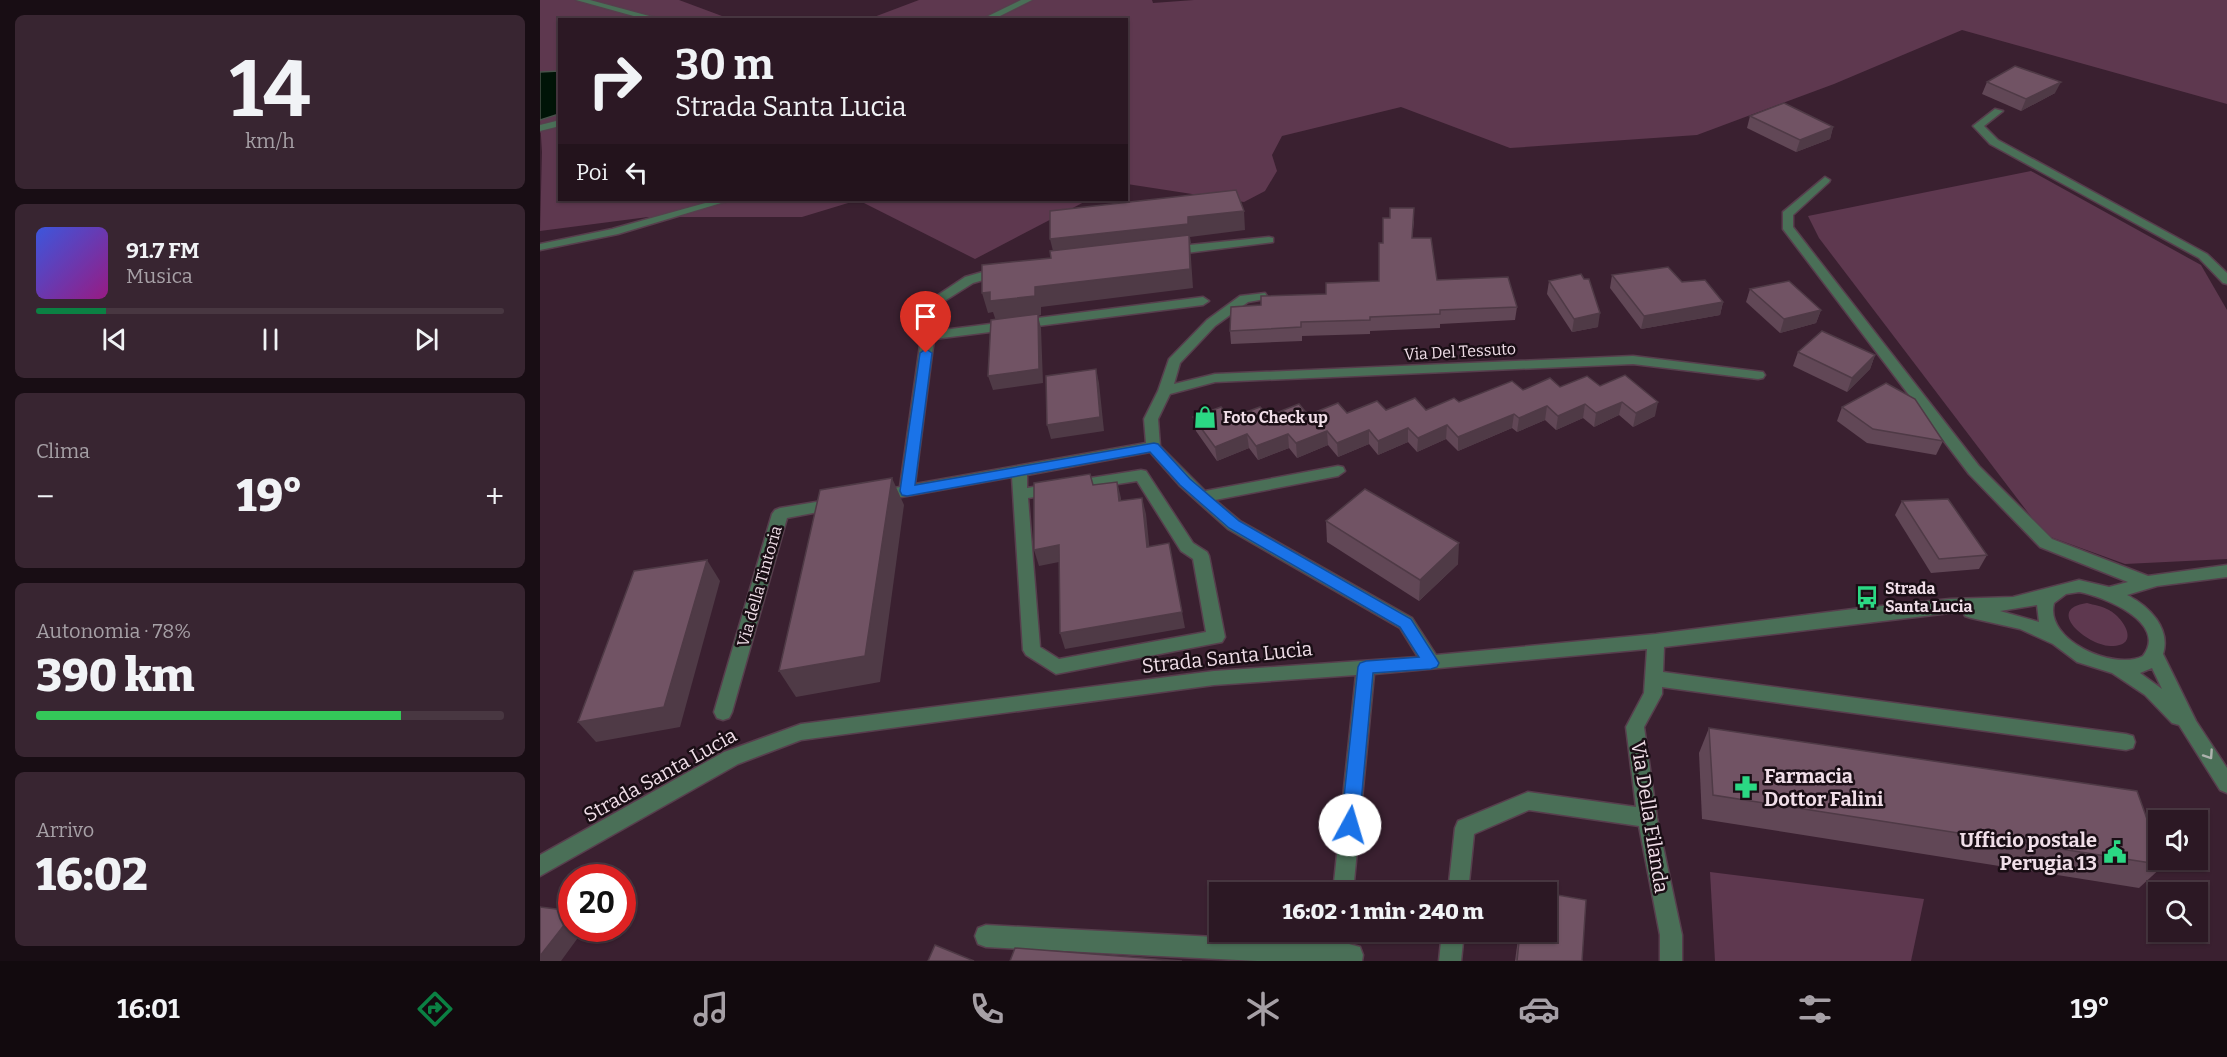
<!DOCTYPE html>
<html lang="it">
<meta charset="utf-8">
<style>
:root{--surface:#2c1824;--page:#382531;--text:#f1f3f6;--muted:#a6a0a6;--line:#483741;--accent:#0b8043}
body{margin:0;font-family:Bitter,serif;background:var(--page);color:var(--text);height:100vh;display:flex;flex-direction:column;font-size:22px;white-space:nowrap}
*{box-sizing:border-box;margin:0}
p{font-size:20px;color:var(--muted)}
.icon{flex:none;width:33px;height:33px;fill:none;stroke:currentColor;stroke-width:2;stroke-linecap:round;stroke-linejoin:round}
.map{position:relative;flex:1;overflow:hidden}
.drawer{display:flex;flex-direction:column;gap:15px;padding:15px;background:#180d14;width:540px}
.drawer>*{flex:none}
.banner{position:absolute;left:18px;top:18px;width:570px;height:183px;border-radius:0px;box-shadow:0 2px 4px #0004,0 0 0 2px var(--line);background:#2c1824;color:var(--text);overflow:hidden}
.fabs{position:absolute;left:1608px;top:810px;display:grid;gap:12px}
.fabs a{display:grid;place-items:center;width:60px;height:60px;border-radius:0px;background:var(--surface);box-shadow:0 2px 4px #0004,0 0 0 2px var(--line);font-size:30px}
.speed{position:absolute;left:18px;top:864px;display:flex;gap:12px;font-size:30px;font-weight:700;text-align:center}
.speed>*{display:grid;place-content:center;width:78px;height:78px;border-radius:50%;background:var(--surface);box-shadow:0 2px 4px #0004,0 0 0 2px var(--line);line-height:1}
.speed .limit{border:9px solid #d22;background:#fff;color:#111}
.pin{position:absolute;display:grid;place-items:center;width:51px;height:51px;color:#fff;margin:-62px -26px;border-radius:50% 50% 50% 0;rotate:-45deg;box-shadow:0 0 6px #0007}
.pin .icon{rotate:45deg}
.me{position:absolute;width:66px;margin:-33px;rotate:6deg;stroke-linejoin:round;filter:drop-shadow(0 0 4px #0008)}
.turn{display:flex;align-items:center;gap:21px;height:126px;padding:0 18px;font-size:27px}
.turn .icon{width:78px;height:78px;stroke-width:2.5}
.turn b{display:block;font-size:42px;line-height:51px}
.then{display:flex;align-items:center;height:57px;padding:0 18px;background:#0003;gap:12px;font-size:22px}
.big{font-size:45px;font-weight:800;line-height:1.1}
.drawer .tile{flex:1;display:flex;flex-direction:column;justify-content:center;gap:9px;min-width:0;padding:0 21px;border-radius:9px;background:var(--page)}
.drawer .dial{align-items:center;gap:0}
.dial b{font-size:78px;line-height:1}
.song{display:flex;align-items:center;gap:18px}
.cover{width:72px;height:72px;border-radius:9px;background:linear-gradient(135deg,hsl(230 70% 55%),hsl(310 70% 35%))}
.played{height:6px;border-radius:3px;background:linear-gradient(90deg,var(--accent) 15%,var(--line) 15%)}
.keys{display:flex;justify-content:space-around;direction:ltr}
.heat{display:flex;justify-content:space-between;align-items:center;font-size:33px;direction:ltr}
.charge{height:9px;border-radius:4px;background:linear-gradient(90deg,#34c759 78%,var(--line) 0)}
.trip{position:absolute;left:669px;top:882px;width:348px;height:60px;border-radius:0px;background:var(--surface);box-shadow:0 2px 4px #0004,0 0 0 2px var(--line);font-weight:800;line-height:60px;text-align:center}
.menu{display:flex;height:96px;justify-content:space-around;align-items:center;background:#120a0e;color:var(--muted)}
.menu .icon{width:42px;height:42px}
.menu .current{color:var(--accent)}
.menu b{font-size:27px;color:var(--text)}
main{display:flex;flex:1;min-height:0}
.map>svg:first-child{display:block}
.green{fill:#5e384f}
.water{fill:#001407;stroke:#48514a;stroke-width:1.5}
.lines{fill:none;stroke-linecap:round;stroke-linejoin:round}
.minor-casing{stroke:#573e4d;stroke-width:3}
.minor{fill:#4a6f57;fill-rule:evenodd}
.wall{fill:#614756}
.shaded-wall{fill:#4f3a46}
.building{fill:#715364;stroke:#4f3a46;stroke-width:1.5}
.oneway{stroke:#aeb2ae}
.route{fill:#1a73e8;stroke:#114b97;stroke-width:1.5}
.labels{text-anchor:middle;stroke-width:5;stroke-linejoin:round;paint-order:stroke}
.street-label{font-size:16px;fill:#f0dee8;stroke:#1a0e15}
.poi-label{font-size:16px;font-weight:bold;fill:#f0dee8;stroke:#1a0e15;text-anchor:start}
.near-street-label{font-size:20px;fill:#f0dee8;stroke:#1a0e15}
.near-poi-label{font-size:20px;font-weight:bold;fill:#f0dee8;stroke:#1a0e15;text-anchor:start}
</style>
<main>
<section class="drawer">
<div class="tile dial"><b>14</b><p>km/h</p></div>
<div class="tile">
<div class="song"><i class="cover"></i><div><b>91.7 FM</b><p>Musica</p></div></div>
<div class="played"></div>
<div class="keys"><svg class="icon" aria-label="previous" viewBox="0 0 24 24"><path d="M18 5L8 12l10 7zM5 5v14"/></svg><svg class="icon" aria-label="pause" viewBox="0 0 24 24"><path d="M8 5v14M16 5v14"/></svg><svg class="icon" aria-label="next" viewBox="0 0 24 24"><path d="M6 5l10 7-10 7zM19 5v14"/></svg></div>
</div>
<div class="tile"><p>Clima</p>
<div class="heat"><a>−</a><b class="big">19°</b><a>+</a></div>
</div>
<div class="tile"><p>Autonomia · 78%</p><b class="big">390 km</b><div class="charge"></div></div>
<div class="tile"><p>Arrivo</p><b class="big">16:02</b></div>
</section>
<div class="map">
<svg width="1687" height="961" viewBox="0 0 1687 961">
<rect width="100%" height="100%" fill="#3a2030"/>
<g class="green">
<path d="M 0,0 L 139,0 L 190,19 L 20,20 L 19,71 L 0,72 Z"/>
<path d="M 379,0 L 612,0 L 613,3 L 654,0 L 1687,0 L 1687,104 L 1422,30 L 1294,84 L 1157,135 L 970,148 L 861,107 L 742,136 L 732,155 L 737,171 L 725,191 L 704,202 L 587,184 L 586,20 L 326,20 Z"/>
<path d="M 19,114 L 20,200 L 79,200 L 88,203 L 140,200 L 548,200 L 435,259 L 318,200 L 262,217 L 108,217 L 0,231 L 2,152 L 0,120 Z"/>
<path d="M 1491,171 L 1661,265 L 1687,310 L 1687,559 L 1585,564 L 1505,535 L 1279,238 L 1268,216 Z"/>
<path d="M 1547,603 C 1554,605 1562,606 1569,610 C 1585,619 1601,647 1570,646 C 1547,645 1504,609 1547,603 Z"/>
<path d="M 1170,872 L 1384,899 L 1371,961 L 1175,961 Z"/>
</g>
<path class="water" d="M 19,71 L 19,114 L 0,120 L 0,72 Z"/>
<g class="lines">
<g class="minor-casing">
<g id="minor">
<path d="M 36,0 L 50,0 L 124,20 L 108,20 Z"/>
<path d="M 481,0 L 492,0 L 452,20 L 440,20 Z"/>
<path d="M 1455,109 L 1463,111 L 1444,126 L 1458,140 L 1667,254 L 1687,273 L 1687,284 L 1683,283 L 1659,258 L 1450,144 L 1433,126 Z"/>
<path d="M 20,120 L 20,126 L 0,131 L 0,125 Z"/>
<path d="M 1285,177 L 1290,180 L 1289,182 L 1253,215 L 1253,227 L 1439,466 L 1512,539 L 1608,576 L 1687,565 L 1687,577 L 1617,586 L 1587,595 C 1609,606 1631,628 1623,654 L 1656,721 L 1687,768 L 1687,793 L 1680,790 L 1639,725 L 1632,723 L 1605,695 L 1572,673 L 1537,662 L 1513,644 L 1480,629 L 1431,618 L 1425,616 L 1423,612 L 1410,613 L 1124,647 L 1123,672 L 1586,734 L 1593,736 L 1595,742 L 1593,748 L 1586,750 L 1122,687 L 1122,694 L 1104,727 L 1117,818 L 1142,935 L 1142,961 L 1120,961 L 1120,935 L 1099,826 L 989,810 L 934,834 L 928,892 L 908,892 L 915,828 L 918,821 L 988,792 L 1096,807 L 1086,727 L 1104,693 L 1107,649 L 834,674 L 813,892 L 793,892 L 816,675 L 674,685 L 261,740 L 198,764 L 0,876 L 0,855 L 184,752 L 261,724 L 674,671 L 878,657 L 860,628 L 688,529 L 640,486 L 610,452 L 487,475 L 487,488 L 601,470 L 606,471 L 653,543 L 667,552 L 669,556 L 685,637 L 682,642 L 516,674 L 486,655 L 483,650 L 472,477 L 339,501 L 334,500 L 331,496 L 334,492 L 360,487 L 386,303 L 425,277 L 460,267 L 466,271 L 464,274 L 433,283 L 398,305 L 395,331 L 663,297 L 669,301 L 663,305 L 394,339 L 375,484 L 606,443 L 604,419 L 618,391 L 629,359 L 667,320 L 700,296 L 725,293 L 727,296 L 725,299 L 708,302 L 675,326 L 640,363 L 634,384 L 675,374 L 1093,356 L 1223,372 L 1225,375 L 1223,378 L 1218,379 L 1093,364 L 675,382 L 630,394 L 618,419 L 620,446 L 665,491 L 798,466 L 803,467 L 805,471 L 798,476 L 675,500 L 700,521 L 872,618 L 896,655 L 1116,634 L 1321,608 L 1410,599 L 1473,597 L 1539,580 L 1569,587 L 1588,582 L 1500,547 L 1429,474 L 1243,229 L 1243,212 ZM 597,481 L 641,551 L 653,559 L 666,632 L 519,659 L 500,647 L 488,498 ZM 1539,592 C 1562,596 1629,622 1603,656 C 1574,671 1504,640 1514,603 L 1526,594 ZM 1497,605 L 1499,622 L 1460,611 ZM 1612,668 L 1622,689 L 1600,673 Z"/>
<path d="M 176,200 L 191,200 L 78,234 L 0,250 L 0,244 L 72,229 Z"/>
<path d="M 729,237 L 733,238 L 733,242 L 630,255 L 624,251 L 630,247 Z"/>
<path d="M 294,499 L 299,500 L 302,504 L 299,508 L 247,518 L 192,712 L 189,718 L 183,720 L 177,718 L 174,712 L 232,514 L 235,510 L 240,508 Z"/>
<path d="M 446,925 L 787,943 L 788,932 L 810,932 L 809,944 L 820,947 L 823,955 L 822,961 L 717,961 L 446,947 L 438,944 L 435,936 L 438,928 Z"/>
<path d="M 902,932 L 924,932 L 921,961 L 899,961 Z"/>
</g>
</g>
<use href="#minor" class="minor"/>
</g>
<g class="wall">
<path d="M 1447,82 L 1515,93 L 1481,111 L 1442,94 Z"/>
<path d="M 1210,116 L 1293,127 L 1290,139 L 1256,152 L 1207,128 Z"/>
<path d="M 850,208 L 874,221 L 872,238 L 897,280 L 977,307 L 975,320 L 900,324 L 900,328 L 830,331 L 830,334 L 762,336 L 762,341 L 691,344 L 690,331 L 721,305 L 786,294 L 839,281 L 843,243 L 850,218 Z"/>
<path d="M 1072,275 L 1142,282 L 1183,302 L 1180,315 L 1101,329 L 1070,288 Z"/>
<path d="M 1009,281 L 1058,327 L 1032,332 L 1007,294 Z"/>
<path d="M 1210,289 L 1281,310 L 1276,323 L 1240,333 L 1206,302 Z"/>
<path d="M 1258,352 L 1335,355 L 1330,369 L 1307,392 L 1253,366 Z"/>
<path d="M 1060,386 L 1115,416 L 1093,427 L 1079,415 L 1054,427 L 1043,418 L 1016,430 L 1005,420 L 977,432 L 972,428 L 918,451 L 906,439 L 877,452 L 868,442 L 838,455 L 829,444 L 798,457 L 788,445 L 757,458 L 749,448 L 718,460 L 709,448 L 677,461 L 656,431 L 653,417 L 690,418 L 728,416 L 768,415 L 846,410 L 886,410 L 983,390 L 1020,387 Z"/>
<path d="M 1302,407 L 1403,441 L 1396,455 L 1327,443 L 1297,421 Z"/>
<path d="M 1362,501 L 1447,555 L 1439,569 L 1391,573 L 1355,515 Z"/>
<path d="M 786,521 L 918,564 L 879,601 L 787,542 Z"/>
<path d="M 1169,728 L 1624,865 L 1599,888 L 1162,819 L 1159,753 Z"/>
<path d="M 979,932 L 1006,932 L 1042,961 L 975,961 Z"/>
</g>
<g class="shaded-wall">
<path d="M 1521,82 L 1515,93 L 1481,111 L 1486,99 Z"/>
<path d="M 1293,127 L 1290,139 L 1256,152 L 1260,140 Z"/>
<path d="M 704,211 L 705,230 L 650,237 L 651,243 L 650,244 L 653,288 L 501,307 L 501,315 L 498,316 L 501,328 L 503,383 L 453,390 L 448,376 L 456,321 L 453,312 L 448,313 L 442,293 L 495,287 L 515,259 L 510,239 L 648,217 Z"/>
<path d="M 1183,302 L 1180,315 L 1101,329 L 1104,316 Z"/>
<path d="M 1281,310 L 1276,323 L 1240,333 L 1244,319 Z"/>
<path d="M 1060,313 L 1058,327 L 1032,332 L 1034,319 Z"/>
<path d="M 1335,355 L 1330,369 L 1307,392 L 1312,378 Z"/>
<path d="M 556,369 L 559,383 L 564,431 L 511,439 L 507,425 Z"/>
<path d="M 1082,402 L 1079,415 L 1054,427 L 1056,413 Z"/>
<path d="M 1118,402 L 1115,416 L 1093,427 L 1096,413 Z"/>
<path d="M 1045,404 L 1043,418 L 1016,430 L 1018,416 Z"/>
<path d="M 1007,406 L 1005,420 L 977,432 L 979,418 Z"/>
<path d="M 974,414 L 972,428 L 918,451 L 918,437 Z"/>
<path d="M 907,425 L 906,439 L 877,452 L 878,438 Z"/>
<path d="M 868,428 L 868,442 L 838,455 L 838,441 Z"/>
<path d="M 829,430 L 829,444 L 798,457 L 797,443 Z"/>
<path d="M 787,431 L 788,445 L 757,458 L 756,443 Z"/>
<path d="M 707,434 L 709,448 L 677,461 L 675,447 Z"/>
<path d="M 748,434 L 749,448 L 718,460 L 716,446 Z"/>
<path d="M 352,478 L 364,505 L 340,682 L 256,697 L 239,671 Z"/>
<path d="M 577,482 L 581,498 L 582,518 L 579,501 Z"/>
<path d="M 602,498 L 606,514 L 611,563 L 607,547 Z"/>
<path d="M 629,543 L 645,628 L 525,649 L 520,633 Z"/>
<path d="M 919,543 L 918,564 L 879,601 L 880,580 Z"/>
<path d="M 519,545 L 524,561 L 499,566 L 494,550 Z"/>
<path d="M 167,560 L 180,581 L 140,727 L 56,742 L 38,722 Z"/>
<path d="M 32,915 L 32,928 L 45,928 L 21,961 L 0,961 L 0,956 Z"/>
</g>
<g class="building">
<path d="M 1475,66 L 1521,82 L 1486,99 L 1447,82 Z"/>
<path d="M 1244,103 L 1293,127 L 1260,140 L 1210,116 Z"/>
<path d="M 696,190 L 704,211 L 648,217 L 648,224 L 510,239 L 510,211 Z"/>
<path d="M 850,208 L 874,208 L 872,238 L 891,238 L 897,280 L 968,277 L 977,307 L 900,310 L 900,314 L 830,317 L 830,320 L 761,322 L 761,327 L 690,331 L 691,307 L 721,305 L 721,296 L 786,294 L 786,283 L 839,281 L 839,243 L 843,243 L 843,218 L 850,218 Z"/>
<path d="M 649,235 L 650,269 L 495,287 L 495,296 L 450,301 L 450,292 L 442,293 L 442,265 L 511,258 L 510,251 Z"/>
<path d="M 1128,267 L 1142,282 L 1165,280 L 1183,302 L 1104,316 L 1072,275 Z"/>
<path d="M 1041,274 L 1044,279 L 1049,279 L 1060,313 L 1034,319 L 1009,281 Z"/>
<path d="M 1249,281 L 1281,310 L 1244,319 L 1210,289 Z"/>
<path d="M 498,314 L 499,369 L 448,376 L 451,320 Z"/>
<path d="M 1282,331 L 1335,355 L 1312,378 L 1258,352 Z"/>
<path d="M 556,369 L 560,417 L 507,425 L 506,376 Z"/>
<path d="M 1085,375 L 1118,402 L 1096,413 L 1082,402 L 1056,413 L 1045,404 L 1018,416 L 1007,406 L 979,418 L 974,414 L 918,437 L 907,425 L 878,438 L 868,428 L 838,441 L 829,430 L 797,443 L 787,431 L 756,443 L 748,434 L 716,446 L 707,434 L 675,447 L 653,417 L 681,407 L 690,418 L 720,407 L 728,416 L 759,404 L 768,415 L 798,403 L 807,413 L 837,401 L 846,410 L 875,398 L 886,410 L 914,398 L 919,402 L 972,381 L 983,390 L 1010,378 L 1020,387 L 1047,376 L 1060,386 Z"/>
<path d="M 1346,383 L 1375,399 L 1403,441 L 1333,429 L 1302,407 Z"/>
<path d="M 550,474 L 553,485 L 577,482 L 579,501 L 602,498 L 607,547 L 629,543 L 642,612 L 520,633 L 519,545 L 494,550 L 494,483 Z"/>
<path d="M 352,478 L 325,656 L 239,671 L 280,490 Z"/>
<path d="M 825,489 L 919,543 L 880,580 L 786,521 Z"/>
<path d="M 1408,499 L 1447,555 L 1399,559 L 1362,501 Z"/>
<path d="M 167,560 L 124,707 L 38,722 L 94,571 Z"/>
<path d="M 1169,728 L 1597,791 L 1618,850 L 1618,860 L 1622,860 L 1624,865 L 1173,795 Z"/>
<path d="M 985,889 L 1002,892 L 984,892 Z"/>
<path d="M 1006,893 L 1046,900 L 1042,961 L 977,961 L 980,932 L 1006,932 Z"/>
<path d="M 0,907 L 32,911 L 32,915 L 0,956 Z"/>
<path d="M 395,945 L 434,961 L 388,961 Z"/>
<path d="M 475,948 L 642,961 L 470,961 Z"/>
</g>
<defs><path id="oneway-chevron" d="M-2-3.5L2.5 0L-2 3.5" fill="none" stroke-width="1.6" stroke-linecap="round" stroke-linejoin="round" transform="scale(1.5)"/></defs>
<use class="oneway" href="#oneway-chevron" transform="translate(1669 755) rotate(56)"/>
<path class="route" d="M 386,349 L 392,353 L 375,485 L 614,443 L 618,444 L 650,479 L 699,521 L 871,619 L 899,663 L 897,667 L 891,669 L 833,673 L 819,825 L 816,831 L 810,833 L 803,831 L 801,825 L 818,667 L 820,663 L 826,661 L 879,657 L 860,627 L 689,528 L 640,485 L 610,452 L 367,496 L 362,495 L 360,491 L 380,353 Z"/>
<defs>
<g id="shop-bare" transform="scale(1.8)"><path d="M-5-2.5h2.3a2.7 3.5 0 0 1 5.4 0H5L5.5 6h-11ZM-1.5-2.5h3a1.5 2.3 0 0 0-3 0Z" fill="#2bd884" stroke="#1a0e15" stroke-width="2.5" paint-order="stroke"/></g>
<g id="bus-bare" transform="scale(1.8)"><path d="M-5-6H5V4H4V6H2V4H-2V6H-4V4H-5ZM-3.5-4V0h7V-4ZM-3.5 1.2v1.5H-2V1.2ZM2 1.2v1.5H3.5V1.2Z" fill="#2bd884" stroke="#1a0e15" stroke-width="2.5" paint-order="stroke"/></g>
<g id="pharmacy-bare" transform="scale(1.8)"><path d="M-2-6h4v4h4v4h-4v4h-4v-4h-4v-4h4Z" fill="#2bd884" stroke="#1a0e15" stroke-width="2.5" paint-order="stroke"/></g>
<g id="civic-bare" transform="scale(1.8)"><path d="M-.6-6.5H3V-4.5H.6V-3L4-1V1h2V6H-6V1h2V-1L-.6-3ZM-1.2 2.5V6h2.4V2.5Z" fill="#2bd884" stroke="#1a0e15" stroke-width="2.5" paint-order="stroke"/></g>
</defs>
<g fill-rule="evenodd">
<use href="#shop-bare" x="665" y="417"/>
<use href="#bus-bare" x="1327" y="597"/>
<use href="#pharmacy-bare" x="1206" y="787"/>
<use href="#civic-bare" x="1575" y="852"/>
</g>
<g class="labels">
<g class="street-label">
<text transform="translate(920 351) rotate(-3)" y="6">Via Del Tessuto</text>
<text transform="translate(219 586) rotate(-74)" y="6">Via della Tintoria</text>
</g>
<g class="poi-label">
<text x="683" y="423">Foto Check up</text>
<text x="1345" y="594">Strada<tspan x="1345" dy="18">Santa Lucia</tspan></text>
</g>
<g class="near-street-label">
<text transform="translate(687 657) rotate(-6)" y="7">Strada Santa Lucia</text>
<text transform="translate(120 775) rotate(-29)" y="7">Strada Santa Lucia</text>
<text transform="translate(1110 817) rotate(81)" y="7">Via Della Filanda</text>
</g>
<g class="near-poi-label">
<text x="1224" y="783">Farmacia<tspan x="1224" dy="23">Dottor Falini</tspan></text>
<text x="1557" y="847" text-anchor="end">Ufficio postale<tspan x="1557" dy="23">Perugia 13</tspan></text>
</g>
</g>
</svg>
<div class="fabs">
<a><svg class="icon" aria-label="sound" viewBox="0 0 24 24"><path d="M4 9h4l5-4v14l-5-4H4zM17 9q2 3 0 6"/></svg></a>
<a><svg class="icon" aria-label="search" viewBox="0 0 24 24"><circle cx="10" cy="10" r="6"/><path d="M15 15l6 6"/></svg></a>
</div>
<div class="speed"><div class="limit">20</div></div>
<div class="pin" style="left:386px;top:353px;background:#d93025"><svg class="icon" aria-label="arrive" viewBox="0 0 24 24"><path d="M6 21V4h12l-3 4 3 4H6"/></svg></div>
<svg class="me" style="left:810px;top:825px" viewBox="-20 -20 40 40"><circle r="19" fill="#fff"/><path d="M0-13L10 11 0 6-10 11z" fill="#1a73e8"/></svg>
<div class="trip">16:02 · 1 min · 240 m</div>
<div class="banner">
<div class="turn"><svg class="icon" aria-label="right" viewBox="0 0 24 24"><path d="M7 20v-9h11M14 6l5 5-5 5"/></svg><div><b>30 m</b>Strada Santa Lucia</div></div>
<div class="then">Poi<svg class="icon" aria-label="left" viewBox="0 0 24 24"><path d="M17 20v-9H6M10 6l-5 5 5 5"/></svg></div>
</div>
</div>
</main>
<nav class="menu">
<b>16:01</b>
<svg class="icon current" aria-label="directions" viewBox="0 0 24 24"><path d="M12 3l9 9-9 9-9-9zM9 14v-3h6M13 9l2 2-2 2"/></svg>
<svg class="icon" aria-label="music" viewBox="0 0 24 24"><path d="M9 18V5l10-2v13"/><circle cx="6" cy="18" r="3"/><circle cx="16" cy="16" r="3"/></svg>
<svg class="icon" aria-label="phone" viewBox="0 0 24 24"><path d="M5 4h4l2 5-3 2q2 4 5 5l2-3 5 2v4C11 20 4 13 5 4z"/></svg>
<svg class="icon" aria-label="climate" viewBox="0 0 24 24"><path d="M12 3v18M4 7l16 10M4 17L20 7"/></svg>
<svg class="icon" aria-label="car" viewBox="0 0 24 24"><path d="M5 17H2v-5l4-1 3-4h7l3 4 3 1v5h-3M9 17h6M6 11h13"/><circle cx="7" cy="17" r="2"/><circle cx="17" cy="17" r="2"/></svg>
<svg class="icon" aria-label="filters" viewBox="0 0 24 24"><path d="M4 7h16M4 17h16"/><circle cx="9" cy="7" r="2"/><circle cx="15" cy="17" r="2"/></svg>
<b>19°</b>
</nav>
